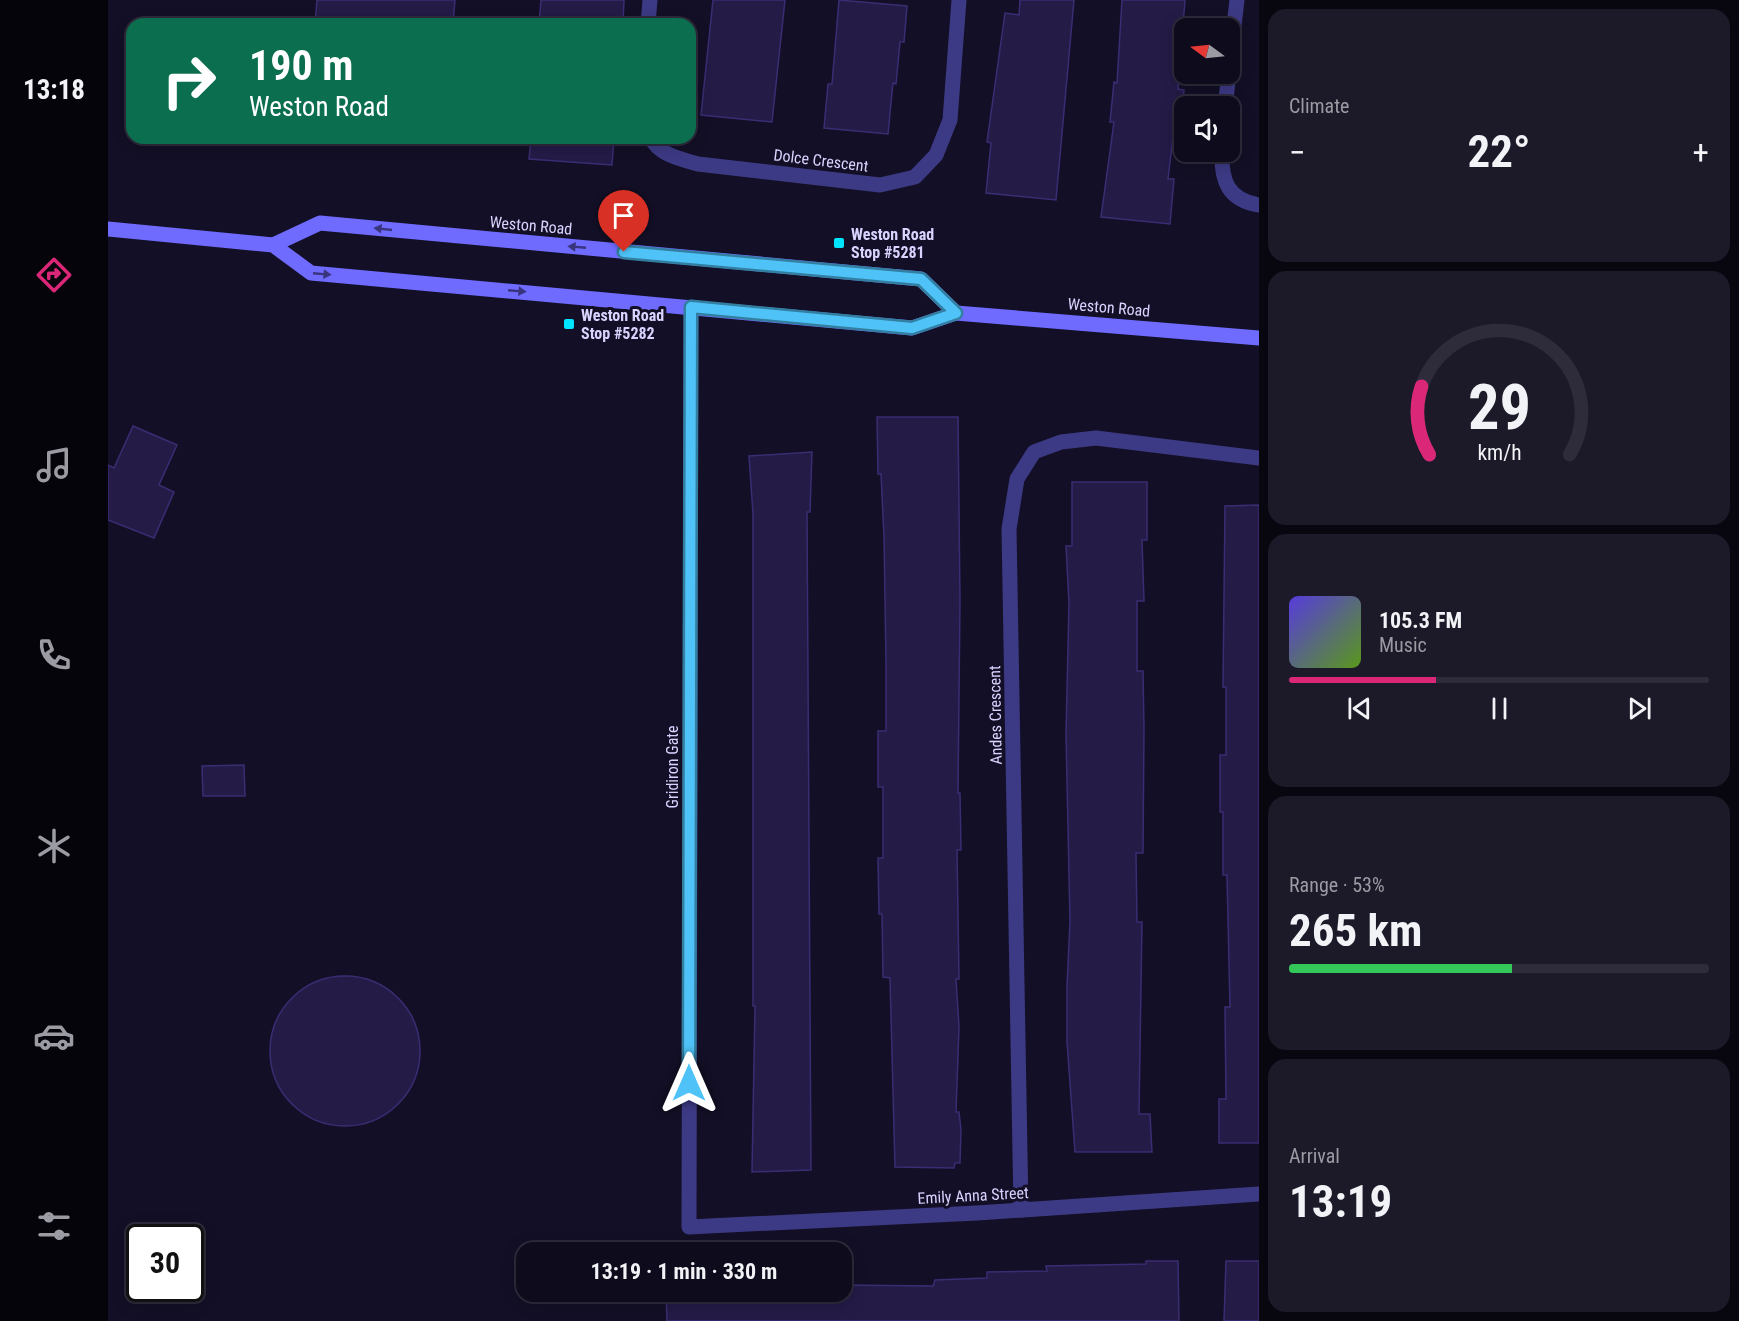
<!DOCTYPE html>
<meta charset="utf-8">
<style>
:root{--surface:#0e0b1c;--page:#1c1929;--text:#f1f3f6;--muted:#9b9ba3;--line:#2e2b3b;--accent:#db2777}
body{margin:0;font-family:"Roboto Condensed",sans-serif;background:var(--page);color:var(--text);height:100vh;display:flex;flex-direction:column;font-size:22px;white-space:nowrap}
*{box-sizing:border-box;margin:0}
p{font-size:20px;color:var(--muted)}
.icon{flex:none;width:33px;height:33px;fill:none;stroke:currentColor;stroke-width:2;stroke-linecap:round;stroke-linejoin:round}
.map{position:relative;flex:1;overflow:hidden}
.sheet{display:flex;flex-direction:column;gap:9px;padding:9px;background:#08060f;width:480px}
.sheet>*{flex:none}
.top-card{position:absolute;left:18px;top:18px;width:570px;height:126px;border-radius:18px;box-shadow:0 3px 15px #0003,0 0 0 2px var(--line);background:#0b6e4f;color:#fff;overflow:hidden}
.needle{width:39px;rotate:285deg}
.tools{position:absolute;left:1066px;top:18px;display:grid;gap:12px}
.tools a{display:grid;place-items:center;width:66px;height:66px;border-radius:12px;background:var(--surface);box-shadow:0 3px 15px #0003,0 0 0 2px var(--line);font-size:30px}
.speed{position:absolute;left:18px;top:1224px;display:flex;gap:12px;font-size:30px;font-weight:700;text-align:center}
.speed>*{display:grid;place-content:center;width:78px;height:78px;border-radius:50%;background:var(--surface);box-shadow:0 3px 15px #0003,0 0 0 2px var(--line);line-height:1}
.speed .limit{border:3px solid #111;border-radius:9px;background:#fff;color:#111}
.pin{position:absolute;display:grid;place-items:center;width:51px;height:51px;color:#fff;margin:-62px -26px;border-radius:50% 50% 50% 0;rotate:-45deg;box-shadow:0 0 6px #0007}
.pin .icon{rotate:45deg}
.me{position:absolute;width:66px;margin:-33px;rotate:0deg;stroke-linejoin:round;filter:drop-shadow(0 0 4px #0008)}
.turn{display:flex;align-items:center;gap:21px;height:126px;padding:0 24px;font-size:27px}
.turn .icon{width:78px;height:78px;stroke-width:2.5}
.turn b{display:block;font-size:42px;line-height:51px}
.big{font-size:45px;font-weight:700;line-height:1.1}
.sheet .widget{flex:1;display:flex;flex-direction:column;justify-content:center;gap:9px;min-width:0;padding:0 21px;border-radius:18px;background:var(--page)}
.sheet .dial{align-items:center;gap:0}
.dial svg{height:156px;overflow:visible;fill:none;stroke:var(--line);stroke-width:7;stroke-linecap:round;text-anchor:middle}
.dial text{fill:var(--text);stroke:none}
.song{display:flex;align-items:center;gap:18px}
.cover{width:72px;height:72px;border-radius:9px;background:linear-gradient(135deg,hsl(250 70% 55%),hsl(90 70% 35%))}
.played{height:6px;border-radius:3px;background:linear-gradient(90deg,var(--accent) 35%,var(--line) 35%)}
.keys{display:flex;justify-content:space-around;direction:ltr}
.heat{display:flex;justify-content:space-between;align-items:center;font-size:33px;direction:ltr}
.charge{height:9px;border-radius:4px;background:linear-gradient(90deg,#34c759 53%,var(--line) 0)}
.trip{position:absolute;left:408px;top:1242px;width:336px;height:60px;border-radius:18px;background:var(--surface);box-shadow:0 3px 15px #0003,0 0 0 2px var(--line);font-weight:700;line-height:60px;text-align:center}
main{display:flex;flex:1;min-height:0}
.tabs{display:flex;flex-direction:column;width:108px;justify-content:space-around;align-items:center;background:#06040b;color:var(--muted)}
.tabs .icon{width:42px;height:42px}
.tabs .selected{color:var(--accent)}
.tabs b{font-size:27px;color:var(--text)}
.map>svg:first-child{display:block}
.building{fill:#241b47;stroke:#3b2d73;stroke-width:1.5}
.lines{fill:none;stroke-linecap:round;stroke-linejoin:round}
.street{stroke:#3d3a85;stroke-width:15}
.secondary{stroke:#6f6bff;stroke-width:15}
.oneway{fill:#38347d}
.route-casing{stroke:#337fa1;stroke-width:15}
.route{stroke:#4fc3f7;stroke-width:10}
.poi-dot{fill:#00e5ff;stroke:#130f26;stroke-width:2}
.labels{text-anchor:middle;stroke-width:6;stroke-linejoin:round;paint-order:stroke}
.street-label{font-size:16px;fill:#d9d4ff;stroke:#130f26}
.poi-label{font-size:16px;font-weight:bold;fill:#d9d4ff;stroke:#130f26;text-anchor:start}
</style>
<main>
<nav class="tabs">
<b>13:18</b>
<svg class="icon selected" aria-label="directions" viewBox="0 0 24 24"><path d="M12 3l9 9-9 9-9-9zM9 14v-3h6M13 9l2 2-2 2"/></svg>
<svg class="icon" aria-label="music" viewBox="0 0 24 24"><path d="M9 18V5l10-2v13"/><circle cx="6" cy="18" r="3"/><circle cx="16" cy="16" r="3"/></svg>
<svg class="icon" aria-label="phone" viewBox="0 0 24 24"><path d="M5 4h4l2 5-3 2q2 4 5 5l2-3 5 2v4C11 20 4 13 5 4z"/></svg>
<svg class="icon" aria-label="climate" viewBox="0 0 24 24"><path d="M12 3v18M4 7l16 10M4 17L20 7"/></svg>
<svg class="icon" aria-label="car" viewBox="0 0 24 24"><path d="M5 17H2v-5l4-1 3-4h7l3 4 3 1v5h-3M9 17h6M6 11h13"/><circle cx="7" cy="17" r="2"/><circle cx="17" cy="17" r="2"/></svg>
<svg class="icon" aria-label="filters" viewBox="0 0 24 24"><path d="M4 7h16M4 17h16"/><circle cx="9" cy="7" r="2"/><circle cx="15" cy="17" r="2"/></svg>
</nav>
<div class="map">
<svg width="1151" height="1321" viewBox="0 0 1151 1321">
<rect width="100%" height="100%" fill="#130f26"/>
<g class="building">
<path d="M 209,0 L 347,0 L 345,24 L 207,24 Z"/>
<path d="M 433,0 L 516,0 L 515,24 L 431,24 Z"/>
<path d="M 605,0 L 677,0 L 664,122 L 593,115 Z"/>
<path d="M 731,0 L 799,6 L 796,42 L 792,42 L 788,84 L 785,83 L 780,134 L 716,128 L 720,84 L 724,84 Z"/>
<path d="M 912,0 L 966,0 L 948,200 L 878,193 L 883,143 L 879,142 L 897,13 L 911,15 Z"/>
<path d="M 1014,0 L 1077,0 L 1070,89 L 1076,90 L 1071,129 L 1066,129 L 1060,179 L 1066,179 L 1062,224 L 993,217 L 1006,122 L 1002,122 L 1006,82 L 1009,83 Z"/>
<path d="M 423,138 L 506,138 L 504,165 L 421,159 Z"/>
<path d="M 769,417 L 850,417 L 852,600 L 850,793 L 852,793 L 853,850 L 849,850 L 851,979 L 848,979 L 851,1027 L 848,1112 L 851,1112 L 853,1130 L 852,1163 L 847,1163 L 846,1168 L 787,1167 L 782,978 L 775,977 L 774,914 L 771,914 L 770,858 L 775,858 L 775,787 L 770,787 L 770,731 L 778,731 L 778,663 L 776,537 L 773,474 L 770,474 Z"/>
<path d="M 25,426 L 69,445 L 51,485 L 66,492 L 46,538 L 0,520 L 0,465 L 6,468 Z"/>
<path d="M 704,452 L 702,512 L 699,512 L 703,1170 L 644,1172 L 647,1006 L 645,1006 L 645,514 L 641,456 Z"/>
<path d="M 964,482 L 1039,482 L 1039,540 L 1034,540 L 1036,601 L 1029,601 L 1029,671 L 1035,671 L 1036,728 L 1035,853 L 1028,853 L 1029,922 L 1034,922 L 1031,1114 L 1042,1114 L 1044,1152 L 967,1152 L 959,1042 L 959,985 L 962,922 L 958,734 L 961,603 L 958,546 L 964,546 Z"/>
<path d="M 1151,505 L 1151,1143 L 1111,1143 L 1111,1099 L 1118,1099 L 1117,1007 L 1122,1007 L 1119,875 L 1115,875 L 1115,812 L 1112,812 L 1112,755 L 1118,755 L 1118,687 L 1115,687 L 1117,506 Z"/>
<path d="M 136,765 L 137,796 L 95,796 L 94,766 Z"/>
<circle cx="237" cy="1051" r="75"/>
<path d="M 1038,1261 L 1070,1261 L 1071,1321 L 559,1321 L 558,1292 L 734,1292 L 734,1285 L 825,1286 L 827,1280 L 879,1278 L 879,1272 L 939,1271 L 938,1266 L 1038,1264 Z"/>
<path d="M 1118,1261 L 1151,1261 L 1151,1321 L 1116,1321 Z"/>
</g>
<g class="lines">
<g class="street">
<path d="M 540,24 L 542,0"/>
<path d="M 1122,61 L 1129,0"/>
<path d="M 1117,106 L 1121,74"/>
<path d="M 543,138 C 551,155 573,159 590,164 L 772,185 L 807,177 L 828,155 L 842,120 L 851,0"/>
<path d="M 1114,152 C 1113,181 1120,200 1151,205"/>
<path d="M 583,307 L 581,1227 L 869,1213 L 1151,1194"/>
<path d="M 913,1210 L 901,529 L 909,479 L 926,452 L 953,442 L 988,438 L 1151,458"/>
</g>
<g class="secondary">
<path d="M 0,229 L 165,245 L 203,273 L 804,328 L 848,313 L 1151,338"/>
<path d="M 165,245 L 212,223 L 813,279 L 848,313"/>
</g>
</g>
<defs><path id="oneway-solid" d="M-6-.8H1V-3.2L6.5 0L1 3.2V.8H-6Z" transform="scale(1.5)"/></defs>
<g class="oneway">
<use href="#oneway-solid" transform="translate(275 229) rotate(-174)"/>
<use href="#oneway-solid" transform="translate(469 247) rotate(-175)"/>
<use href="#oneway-solid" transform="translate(214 274) rotate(5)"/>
<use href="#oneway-solid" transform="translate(409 291) rotate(5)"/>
</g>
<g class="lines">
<g class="route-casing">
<path id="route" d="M 516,252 L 813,279 L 848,313 L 804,328 L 583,307 L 581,1083"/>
</g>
<use href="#route" class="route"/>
</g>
<g class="poi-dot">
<rect x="725" y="237" width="12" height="12" rx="3"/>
<rect x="455" y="318" width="12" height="12" rx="3"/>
</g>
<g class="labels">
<g class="street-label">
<text transform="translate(713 160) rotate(7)" y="6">Dolce Crescent</text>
<text transform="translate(423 225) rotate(5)" y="6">Weston Road</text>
<text transform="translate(1001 307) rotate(5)" y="6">Weston Road</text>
<text transform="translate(887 715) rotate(-91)" y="6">Andes Crescent</text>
<text transform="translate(564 767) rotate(-90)" y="6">Gridiron Gate</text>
<text transform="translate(865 1195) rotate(-3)" y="6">Emily Anna Street</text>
</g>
<g class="poi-label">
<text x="743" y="240">Weston Road<tspan x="743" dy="18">Stop #5281</tspan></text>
<text x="473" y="321">Weston Road<tspan x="473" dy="18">Stop #5282</tspan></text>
</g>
</g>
</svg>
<div class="tools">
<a><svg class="needle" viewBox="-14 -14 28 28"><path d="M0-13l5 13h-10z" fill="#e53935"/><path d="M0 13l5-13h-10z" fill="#9b9ba3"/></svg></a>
<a><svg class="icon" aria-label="sound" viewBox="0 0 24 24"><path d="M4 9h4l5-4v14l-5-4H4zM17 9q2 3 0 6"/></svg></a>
</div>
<div class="speed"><div class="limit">30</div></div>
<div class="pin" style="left:516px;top:252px;background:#d93025"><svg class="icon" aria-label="arrive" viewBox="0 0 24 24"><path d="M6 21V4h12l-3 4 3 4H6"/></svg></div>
<svg class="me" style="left:581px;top:1083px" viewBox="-20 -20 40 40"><path d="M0-17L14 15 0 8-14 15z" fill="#4fc3f7" stroke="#fff" stroke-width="4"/></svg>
<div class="trip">13:19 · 1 min · 330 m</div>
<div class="top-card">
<div class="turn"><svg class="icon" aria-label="right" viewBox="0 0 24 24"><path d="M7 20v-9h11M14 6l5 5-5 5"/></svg><div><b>190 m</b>Weston Road</div></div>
</div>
</div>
<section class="sheet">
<div class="widget"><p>Climate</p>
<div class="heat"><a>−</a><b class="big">22°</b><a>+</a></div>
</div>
<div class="widget dial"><svg viewBox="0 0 100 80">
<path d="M14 69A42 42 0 1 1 86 69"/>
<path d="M14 69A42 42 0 0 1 10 34" stroke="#db2777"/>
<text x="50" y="56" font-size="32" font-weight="700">29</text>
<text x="50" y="72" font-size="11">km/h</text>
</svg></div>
<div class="widget">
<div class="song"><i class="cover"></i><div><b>105.3 FM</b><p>Music</p></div></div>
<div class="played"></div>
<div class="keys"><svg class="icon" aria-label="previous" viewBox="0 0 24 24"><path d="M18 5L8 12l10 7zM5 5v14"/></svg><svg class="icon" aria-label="pause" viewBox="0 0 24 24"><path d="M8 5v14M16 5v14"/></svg><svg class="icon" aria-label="next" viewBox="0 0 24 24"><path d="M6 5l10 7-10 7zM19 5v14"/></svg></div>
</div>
<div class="widget"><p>Range · 53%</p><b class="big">265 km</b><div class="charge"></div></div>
<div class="widget"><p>Arrival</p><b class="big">13:19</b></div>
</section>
</main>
